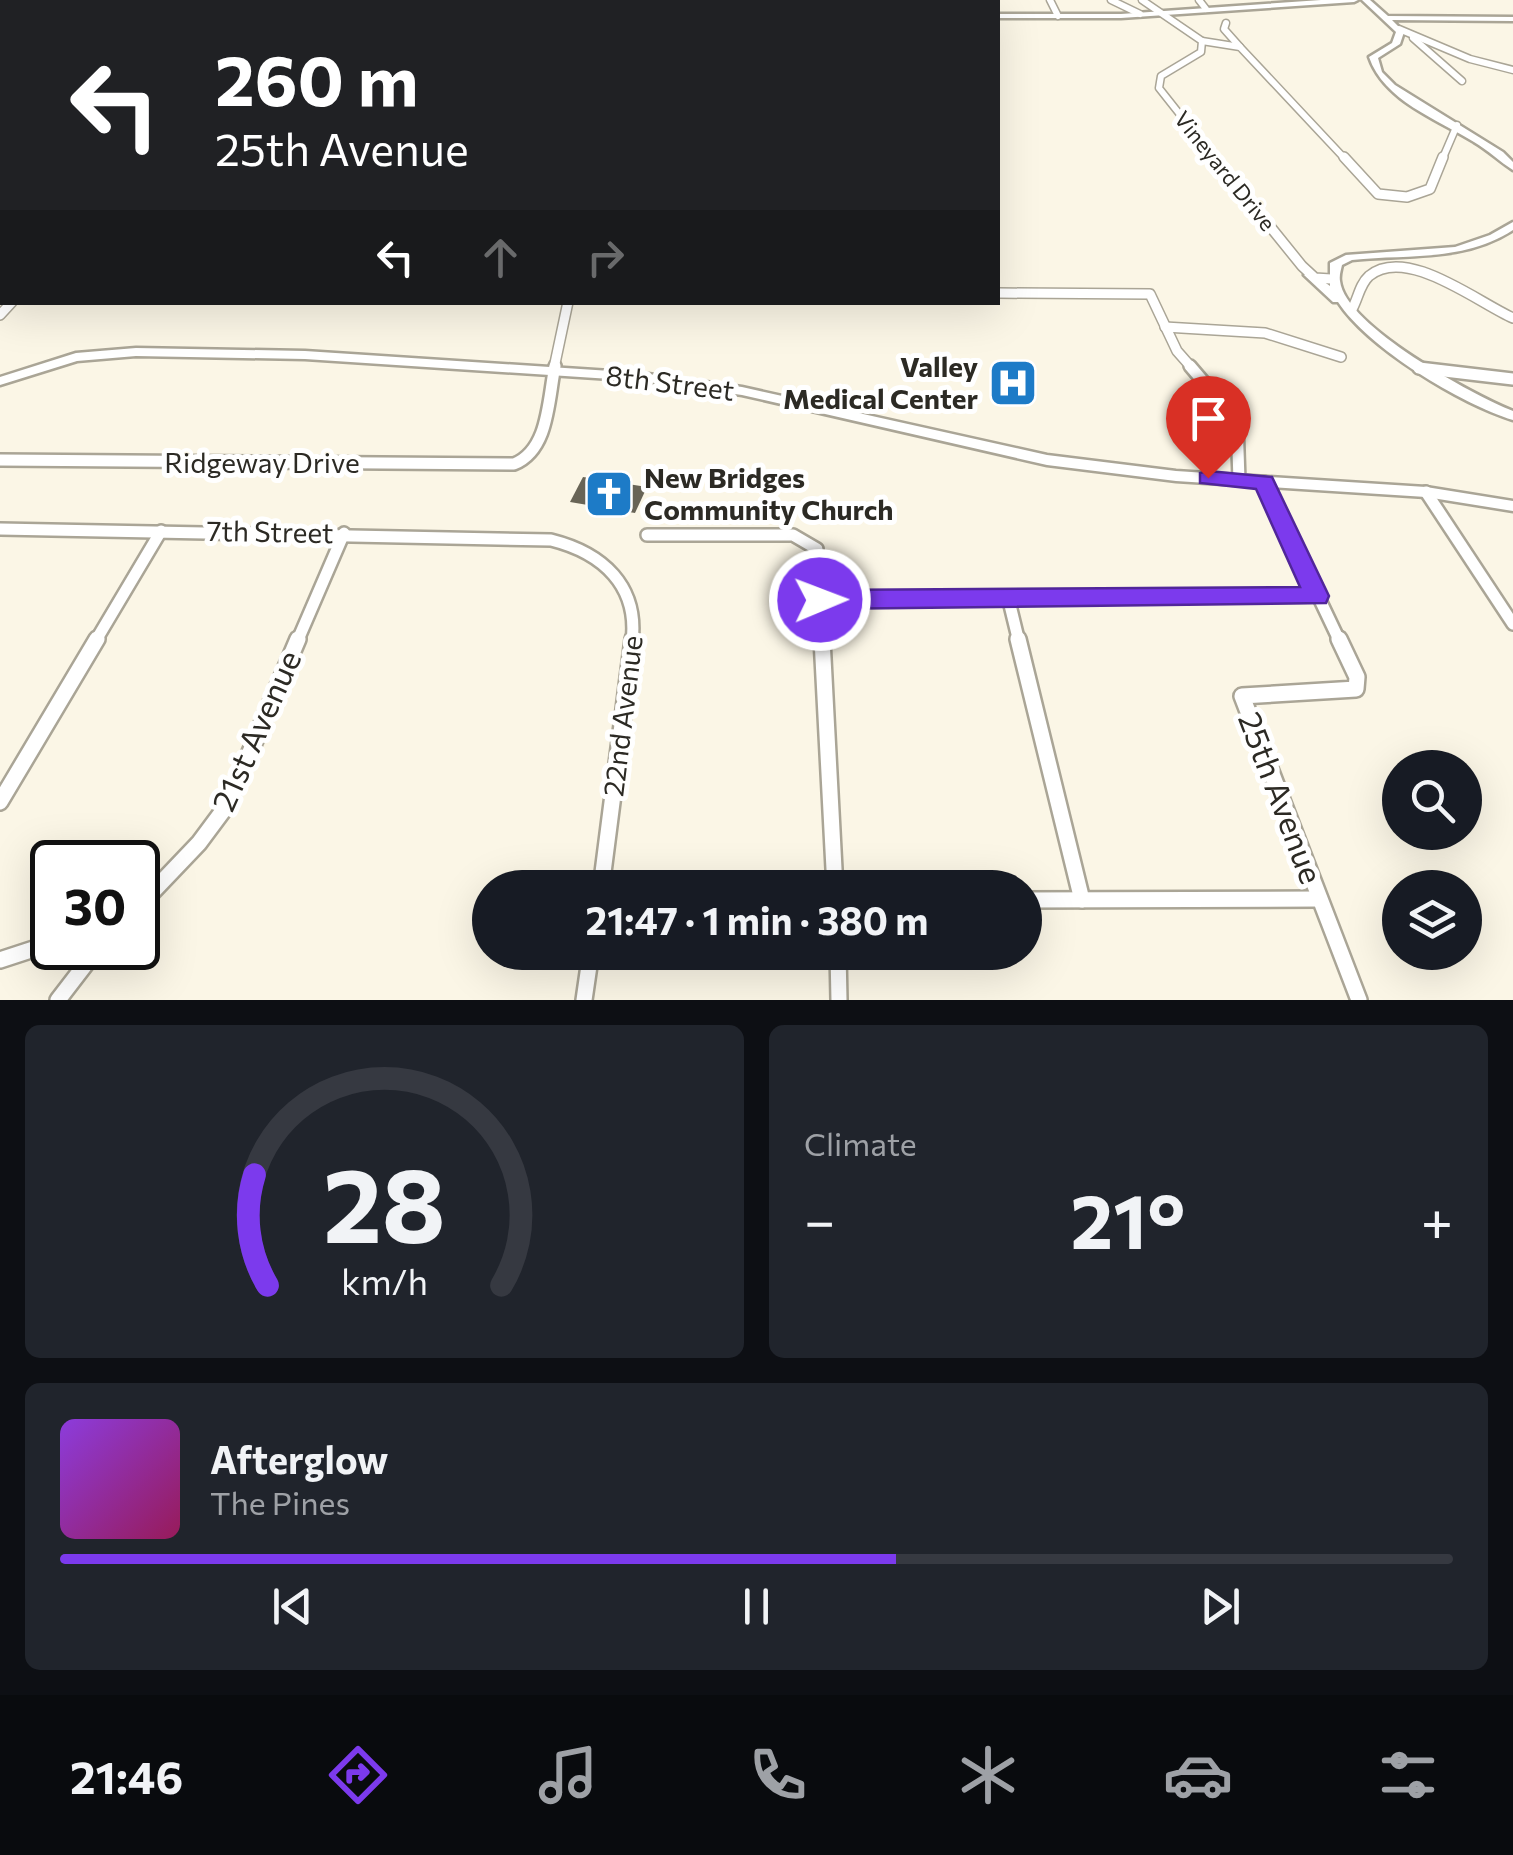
<!DOCTYPE html>
<meta charset="utf-8">
<style>
:root{--surface:#171b24;--page:#20242c;--text:#f1f3f6;--muted:#9ea1a6;--line:#363941;--accent:#7c3aed}
body{margin:0;font-family:Commissioner,sans-serif;background:var(--page);color:var(--text);height:100vh;display:flex;flex-direction:column;font-size:38px;white-space:nowrap}
*{box-sizing:border-box;margin:0}
p{font-size:32px;color:var(--muted)}
.icon{flex:none;width:55px;height:55px;fill:none;stroke:currentColor;stroke-width:2;stroke-linecap:round;stroke-linejoin:round}
.map{position:relative;height:1000px;overflow:hidden}
.side{display:flex;flex-direction:column;gap:25px;padding:25px;background:#0d0f14;flex:1}
.side>*{flex:none}
.banner{position:absolute;left:0px;top:0px;width:1000px;height:305px;box-shadow:0 10px 40px #0002;background:#202124;color:#fff;overflow:hidden}
.controls{position:absolute;left:1382px;top:750px;display:grid;gap:20px}
.controls a{display:grid;place-items:center;width:100px;height:100px;border-radius:50%;background:var(--surface);box-shadow:0 10px 40px #0002;font-size:50px}
.speed{position:absolute;left:30px;top:840px;display:flex;gap:20px;font-size:50px;font-weight:700;text-align:center}
.speed>*{display:grid;place-content:center;width:130px;height:130px;border-radius:50%;background:var(--surface);box-shadow:0 10px 40px #0002;line-height:1}
.speed .limit{border:5px solid #111;border-radius:15px;background:#fff;color:#111}
.pin{position:absolute;display:grid;place-items:center;width:85px;height:85px;color:#fff;margin:-102px -42px;border-radius:50% 50% 50% 0;rotate:-45deg;box-shadow:0 0 10px #0007}
.pin .icon{rotate:45deg}
.me{position:absolute;width:110px;margin:-55px;rotate:89deg;stroke-linejoin:round;filter:drop-shadow(0 0 8px #0008)}
.turn{display:flex;align-items:center;gap:35px;height:210px;padding:0 50px;font-size:45px}
.turn .icon{width:130px;height:130px;stroke-width:2.5}
.turn b{display:block;font-size:70px;line-height:85px}
.lanes{display:flex;align-items:center;height:95px;padding:0 50px;background:#0003;justify-content:center;gap:50px;direction:ltr}
.lanes .off{opacity:.35}
.big{font-size:75px;font-weight:700;line-height:1.1}
.side .widget{flex:1;display:flex;flex-direction:column;justify-content:center;gap:15px;min-width:0;padding:0 35px;border-radius:15px;background:var(--page)}
.side .dial{align-items:center;gap:0}
.dial svg{height:260px;overflow:visible;fill:none;stroke:var(--line);stroke-width:7;stroke-linecap:round;text-anchor:middle}
.dial text{fill:var(--text);stroke:none}
.song{display:flex;align-items:center;gap:30px}
.cover{width:120px;height:120px;border-radius:15px;background:linear-gradient(135deg,hsl(270 70% 55%),hsl(330 70% 35%))}
.played{height:10px;border-radius:5px;background:linear-gradient(90deg,var(--accent) 60%,var(--line) 60%)}
.keys{display:flex;justify-content:space-around;direction:ltr}
.heat{display:flex;justify-content:space-between;align-items:center;font-size:55px;direction:ltr}
.side .tiles{flex:1;display:grid;gap:25px;grid-template-columns:1fr 1fr}
.widget:last-child{grid-column:span 2}
.trip{position:absolute;left:472px;top:870px;width:570px;height:100px;border-radius:50px;background:var(--surface);box-shadow:0 10px 40px #0002;font-weight:700;line-height:100px;text-align:center}
.dock{display:flex;height:160px;justify-content:space-around;align-items:center;background:#090b0e;color:var(--muted)}
.dock .icon{width:70px;height:70px}
.dock .on{color:var(--accent)}
.dock b{font-size:45px;color:var(--text)}
.map>svg:first-child{display:block}
.building{fill:#686456}
.lines{fill:none;stroke-linecap:round;stroke-linejoin:round}
.street-far3-casing{stroke:#aaa596;stroke-width:9}
.street-far2-casing{stroke:#aaa596;stroke-width:12}
.street-far1-casing{stroke:#aaa596;stroke-width:16}
.street-casing{stroke:#aaa596;stroke-width:20}
.secondary-casing{stroke:#aaa596;stroke-width:5}
.street-far3{stroke:#fff;stroke-width:6}
.street-far2{stroke:#fff;stroke-width:9}
.street-far1{stroke:#fff;stroke-width:11}
.street{stroke:#fff;stroke-width:15}
.secondary{fill:#fff;fill-rule:evenodd}
.route{fill:#7c3aed;stroke:#51269a;stroke-width:2.5}
.labels{text-anchor:middle;stroke-width:10;stroke-linejoin:round;paint-order:stroke}
.far-street-label{font-size:22px;fill:#2c2a24;stroke:#fff}
.poi-label{font-size:28px;font-weight:bold;fill:#2c2a24;stroke:#fff;text-anchor:end}
.street-label{font-size:28px;fill:#2c2a24;stroke:#fff}
.near-street-label{font-size:32px;fill:#2c2a24;stroke:#fff}
</style>
<div class="map">
<svg width="1513" height="1000" viewBox="0 0 1513 1000">
<rect width="100%" height="100%" fill="#fbf6e6"/>
<path class="building" d="M 583,477 L 647,487 L 635,513 L 570,502 Z"/>
<g class="lines">
<g class="street-far3-casing">
<g id="street-far3">
<path d="M 1050,0 L 1058,16"/>
<path d="M 1111,0 L 1140,14"/>
<path d="M 1142,0 L 1202,41 L 1201,52 L 1161,76 L 1159,88 L 1216,160"/>
<path d="M 1199,0 L 1206,9"/>
<path d="M 197,2 L 201,0"/>
<path d="M 1226,23 L 1224,29 L 1240,47"/>
<path d="M 1399,29 L 1470,59 L 1513,70"/>
<path d="M 1413,38 L 1462,81"/>
<path d="M 1202,41 L 1240,47 L 1346,160"/>
<path d="M 1442,160 L 1457,125"/>
</g>
</g>
<g class="street-far2-casing">
<g id="street-far2">
<path d="M 1214,157 L 1302,266 L 1315,278 L 1331,279"/>
<path d="M 1344,157 L 1378,194 L 1407,197 L 1430,189 L 1443,157"/>
<path d="M 998,293 L 1150,294 L 1177,351 L 1192,368"/>
<path d="M 1351,311 C 1358,300 1359,285 1369,276 C 1406,245 1477,302 1513,318"/>
<path d="M 0,315 L 12,302"/>
<path d="M 1165,327 L 1265,333 L 1341,357"/>
<path d="M 554,368 L 568,302"/>
</g>
</g>
<g class="street-far1-casing">
<g id="street-far1">
<path d="M 1190,366 L 1237,421 L 1239,480"/>
<path d="M 1419,368 L 1513,379"/>
<path d="M 0,460 L 514,464 C 549,450 548,400 555,366"/>
<path d="M 1264,482 L 1340,642"/>
<path d="M 1426,492 L 1513,624"/>
<path d="M 0,529 L 551,540 C 603,553 639,586 632,642"/>
<path d="M 647,535 L 793,535 L 817,549 L 822,642"/>
<path d="M 1008,597 L 1019,642"/>
<path d="M 820,600 L 1317,596"/>
<path d="M 95,642 L 161,531"/>
<path d="M 297,642 L 344,533"/>
</g>
</g>
<g class="street-casing">
<g id="street">
<path d="M 822,639 L 835,888"/>
<path d="M 1018,639 L 1082,900"/>
<path d="M 1339,639 L 1357,677 L 1356,689 L 1242,696 L 1359,1000"/>
<path d="M 0,802 L 97,639"/>
<path d="M 601,888 L 633,639"/>
<path d="M 1025,900 L 1319,899"/>
<path d="M 138,907 L 199,843 L 228,804 L 298,639"/>
<path d="M 838,952 L 839,1000"/>
<path d="M 0,960 L 52,943"/>
<path d="M 58,1000 L 98,948"/>
<path d="M 584,1000 L 591,952"/>
</g>
</g>
<g class="secondary-casing">
<g id="secondary">
<path d="M 403,0 L 411,0 L 409,2 L 403,2 Z"/>
<path d="M 1321,0 L 1358,0 L 1354,2 L 1121,18 L 998,18 L 998,14 L 1121,14 Z"/>
<path d="M 1362,0 L 1370,0 L 1388,16 L 1513,17 L 1513,21 L 1392,20 L 1404,32 L 1400,44 L 1378,58 L 1382,72 L 1395,85 L 1503,152 L 1513,162 L 1513,170 C 1500,162 1488,150 1474,142 C 1437,119 1384,101 1369,57 L 1392,43 L 1396,32 Z"/>
<rect x="0" y="7" width="2" height="4"/>
<path d="M 2,65 L 2,72 L 0,73 L 0,66 Z"/>
<path d="M 1513,222 L 1513,230 C 1464,262 1408,254 1352,260 L 1342,265 C 1341,270 1339,275 1340,281 C 1345,326 1473,395 1513,411 L 1513,420 C 1461,404 1368,348 1338,302 L 1333,302 L 1304,275 L 1310,272 L 1330,286 L 1330,263 L 1346,255 L 1455,247 L 1490,235 Z"/>
<path d="M 136,348 L 305,351 L 641,373 L 742,387 L 1047,455 L 1176,471 L 1426,487 L 1513,501 L 1513,511 L 1426,497 L 1176,481 L 1047,465 L 742,395 L 641,381 L 305,359 L 136,356 L 77,361 L 0,385 L 0,377 L 76,353 Z"/>
</g>
</g>
<use href="#street-far3" class="street-far3"/>
<use href="#street-far2" class="street-far2"/>
<use href="#street-far1" class="street-far1"/>
<use href="#street" class="street"/>
<use href="#secondary" class="secondary"/>
</g>
<path class="route" d="M 1208,471 L 1272,477 L 1329,596 L 1326,603 L 820,609 L 807,600 L 820,590 L 1300,587 L 1256,489 L 1200,483 L 1200,473 Z"/>
<defs>
<g id="hospital-square" transform="scale(2.5)"><rect x="-9" y="-9" width="18" height="18" rx="4" fill="#1d7bc7" stroke="#fff"/><path d="M-5-5h3v3.5h4V-5h3V5h-3V1.5h-4V5h-3Z" fill="#fff"/></g>
<g id="church-square" transform="scale(2.5)"><rect x="-9" y="-9" width="18" height="18" rx="4" fill="#1d7bc7" stroke="#fff"/><path d="M-1.2-6h2.4v3.5h3.3v2.4h-3.3V6h-2.4V-.1h-3.3v-2.4h3.3Z" fill="#fff"/></g>
</defs>
<g fill-rule="evenodd">
<use href="#hospital-square" x="1013" y="383"/>
<use href="#church-square" x="609" y="494"/>
</g>
<g class="labels">
<g class="far-street-label">
<text transform="translate(1225 171) rotate(51)" y="8">Vineyard Drive</text>
</g>
<g class="poi-label">
<text x="978" y="377">Valley<tspan x="978" dy="32">Medical Center</tspan></text>
<text x="644" y="488" text-anchor="start">New Bridges<tspan x="644" dy="32">Community Church</tspan></text>
</g>
<g class="street-label">
<text transform="translate(670 383) rotate(7)" y="10">8th Street</text>
<text x="262" y="473">Ridgeway Drive</text>
<text transform="translate(270 532) rotate(1)" y="10">7th Street</text>
<text transform="translate(623 716) rotate(-83)" y="10">22nd Avenue</text>
</g>
<g class="near-street-label">
<text transform="translate(257 731) rotate(-66)" y="11">21st Avenue</text>
<text transform="translate(1280 798) rotate(69)" y="11">25th Avenue</text>
</g>
</g>
</svg>
<div class="controls">
<a><svg class="icon" aria-label="search" viewBox="0 0 24 24"><circle cx="10" cy="10" r="6"/><path d="M15 15l6 6"/></svg></a>
<a><svg class="icon" aria-label="layers" viewBox="0 0 24 24"><path d="M12 4l9 5-9 5-9-5zM3 14l9 5 9-5"/></svg></a>
</div>
<div class="speed"><div class="limit">30</div></div>
<div class="pin" style="left:1208px;top:478px;background:#d93025"><svg class="icon" aria-label="arrive" viewBox="0 0 24 24"><path d="M6 21V4h12l-3 4 3 4H6"/></svg></div>
<svg class="me" style="left:820px;top:600px" viewBox="-20 -20 40 40"><circle r="17" fill="#7c3aed" stroke="#fff" stroke-width="3"/><path d="M0-11L8 9 0 5-8 9z" fill="#fff"/></svg>
<div class="trip">21:47 · 1 min · 380 m</div>
<div class="banner">
<div class="turn"><svg class="icon" aria-label="left" viewBox="0 0 24 24"><path d="M17 20v-9H6M10 6l-5 5 5 5"/></svg><div><b>260 m</b>25th Avenue</div></div>
<div class="lanes"><svg class="icon" aria-label="left" viewBox="0 0 24 24"><path d="M17 20v-9H6M10 6l-5 5 5 5"/></svg><svg class="icon off" aria-label="ahead" viewBox="0 0 24 24"><path d="M12 20V5M6 11l6-6 6 6"/></svg><svg class="icon off" aria-label="right" viewBox="0 0 24 24"><path d="M7 20v-9h11M14 6l5 5-5 5"/></svg></div>
</div>
</div>
<section class="side">
<div class="tiles">
<div class="widget dial"><svg viewBox="0 0 100 80">
<path d="M14 69A42 42 0 1 1 86 69"/>
<path d="M14 69A42 42 0 0 1 10 35" stroke="#7c3aed"/>
<text x="50" y="56" font-size="32" font-weight="700">28</text>
<text x="50" y="72" font-size="11">km/h</text>
</svg></div>
<div class="widget"><p>Climate</p>
<div class="heat"><a>−</a><b class="big">21°</b><a>+</a></div>
</div>
<div class="widget">
<div class="song"><i class="cover"></i><div><b>Afterglow</b><p>The Pines</p></div></div>
<div class="played"></div>
<div class="keys"><svg class="icon" aria-label="previous" viewBox="0 0 24 24"><path d="M18 5L8 12l10 7zM5 5v14"/></svg><svg class="icon" aria-label="pause" viewBox="0 0 24 24"><path d="M8 5v14M16 5v14"/></svg><svg class="icon" aria-label="next" viewBox="0 0 24 24"><path d="M6 5l10 7-10 7zM19 5v14"/></svg></div>
</div>
</div>
</section>
<nav class="dock">
<b>21:46</b>
<svg class="icon on" aria-label="directions" viewBox="0 0 24 24"><path d="M12 3l9 9-9 9-9-9zM9 14v-3h6M13 9l2 2-2 2"/></svg>
<svg class="icon" aria-label="music" viewBox="0 0 24 24"><path d="M9 18V5l10-2v13"/><circle cx="6" cy="18" r="3"/><circle cx="16" cy="16" r="3"/></svg>
<svg class="icon" aria-label="phone" viewBox="0 0 24 24"><path d="M5 4h4l2 5-3 2q2 4 5 5l2-3 5 2v4C11 20 4 13 5 4z"/></svg>
<svg class="icon" aria-label="climate" viewBox="0 0 24 24"><path d="M12 3v18M4 7l16 10M4 17L20 7"/></svg>
<svg class="icon" aria-label="car" viewBox="0 0 24 24"><path d="M5 17H2v-5l4-1 3-4h7l3 4 3 1v5h-3M9 17h6M6 11h13"/><circle cx="7" cy="17" r="2"/><circle cx="17" cy="17" r="2"/></svg>
<svg class="icon" aria-label="filters" viewBox="0 0 24 24"><path d="M4 7h16M4 17h16"/><circle cx="9" cy="7" r="2"/><circle cx="15" cy="17" r="2"/></svg>
</nav>
